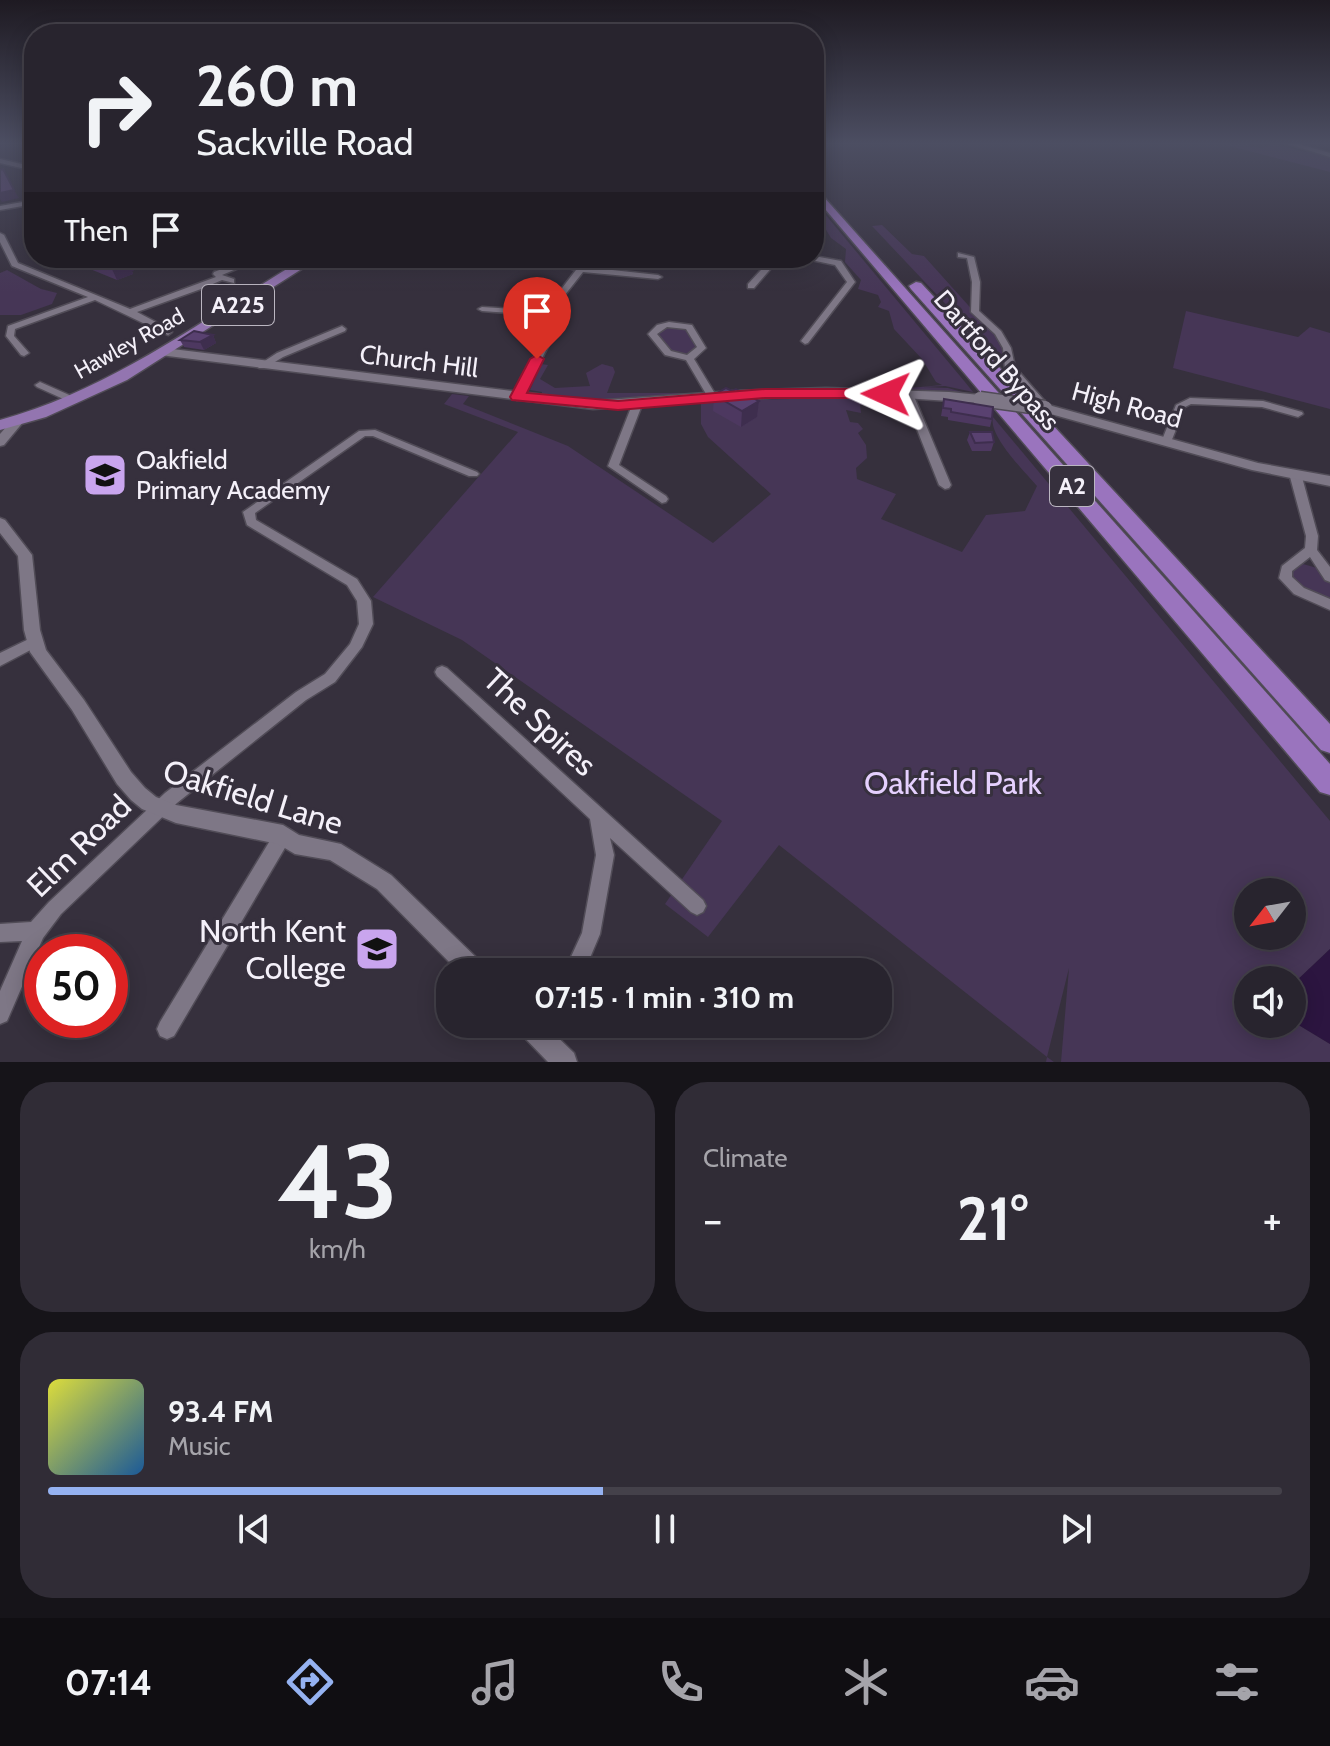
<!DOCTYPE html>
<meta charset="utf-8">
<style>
:root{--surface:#28242e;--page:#302c36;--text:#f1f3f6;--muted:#a5a4aa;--line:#44414a;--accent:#95b2f1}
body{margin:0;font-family:Cabin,sans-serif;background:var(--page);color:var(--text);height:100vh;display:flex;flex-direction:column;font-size:30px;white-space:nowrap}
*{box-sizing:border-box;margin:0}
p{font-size:26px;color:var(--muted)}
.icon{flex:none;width:44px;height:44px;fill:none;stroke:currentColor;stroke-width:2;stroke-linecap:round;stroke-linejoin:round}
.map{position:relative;height:1062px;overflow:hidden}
.side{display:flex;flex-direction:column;gap:20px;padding:20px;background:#161419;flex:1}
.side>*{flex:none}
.top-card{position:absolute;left:24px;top:24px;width:800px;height:244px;border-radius:32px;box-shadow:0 4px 20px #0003,0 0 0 2px var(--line);background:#28242e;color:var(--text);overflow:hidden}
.needle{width:52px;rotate:239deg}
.controls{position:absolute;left:1234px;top:878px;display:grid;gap:16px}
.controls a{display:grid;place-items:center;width:72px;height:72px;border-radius:50%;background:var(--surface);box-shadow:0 4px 20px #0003,0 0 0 2px var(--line);font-size:40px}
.speed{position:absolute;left:24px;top:934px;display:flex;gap:16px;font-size:40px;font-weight:700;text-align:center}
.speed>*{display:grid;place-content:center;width:104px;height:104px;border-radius:50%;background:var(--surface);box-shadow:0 4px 20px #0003,0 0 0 2px var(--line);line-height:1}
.speed .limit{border:12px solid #d22;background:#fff;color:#111}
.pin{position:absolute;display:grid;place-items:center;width:68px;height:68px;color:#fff;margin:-82px -34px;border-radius:50% 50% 50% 0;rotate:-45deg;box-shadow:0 0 8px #0007}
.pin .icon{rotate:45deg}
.me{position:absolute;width:88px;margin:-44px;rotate:271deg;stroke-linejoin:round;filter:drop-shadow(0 0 6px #0008)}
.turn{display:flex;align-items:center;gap:28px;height:168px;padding:0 40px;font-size:36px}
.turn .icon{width:104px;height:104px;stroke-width:2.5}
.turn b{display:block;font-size:56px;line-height:68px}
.then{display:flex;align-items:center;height:76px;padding:0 40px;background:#0003;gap:16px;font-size:30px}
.big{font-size:60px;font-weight:700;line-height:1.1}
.side .widget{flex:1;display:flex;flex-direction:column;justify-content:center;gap:12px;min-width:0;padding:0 28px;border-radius:32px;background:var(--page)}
.side .dial{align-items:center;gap:0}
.dial b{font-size:104px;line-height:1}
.song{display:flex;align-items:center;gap:24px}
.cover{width:96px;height:96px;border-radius:12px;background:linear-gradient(135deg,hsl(60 70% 55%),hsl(210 70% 35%))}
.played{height:8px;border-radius:4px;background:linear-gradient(90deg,var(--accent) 45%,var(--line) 45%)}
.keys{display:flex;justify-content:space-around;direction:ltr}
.heat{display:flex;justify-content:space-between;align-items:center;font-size:44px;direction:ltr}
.side .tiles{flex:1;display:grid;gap:20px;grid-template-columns:1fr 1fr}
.widget:last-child{grid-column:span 2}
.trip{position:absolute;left:436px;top:958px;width:456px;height:80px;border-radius:32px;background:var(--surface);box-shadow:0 4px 20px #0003,0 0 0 2px var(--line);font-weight:700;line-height:80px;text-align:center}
.tabs{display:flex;height:128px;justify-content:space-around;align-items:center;background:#100e12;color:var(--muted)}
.tabs .icon{width:56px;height:56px}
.tabs .on{color:var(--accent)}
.tabs b{font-size:36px;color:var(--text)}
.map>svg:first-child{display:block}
.green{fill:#463656;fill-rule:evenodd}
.water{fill:#2c1540}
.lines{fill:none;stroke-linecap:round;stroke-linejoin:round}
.river{fill:#2c1540;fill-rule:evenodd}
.minor-casing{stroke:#514c57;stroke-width:3}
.tertiary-casing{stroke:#514c57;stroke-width:3}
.secondary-casing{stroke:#514c57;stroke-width:3}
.primary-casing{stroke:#514c57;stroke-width:3}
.trunk-casing{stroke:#514c57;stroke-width:3}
.minor{fill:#7e7786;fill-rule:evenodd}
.tertiary{fill:#7e7786;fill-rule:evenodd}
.secondary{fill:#7e7786;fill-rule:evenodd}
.primary{fill:#9375b0;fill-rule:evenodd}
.trunk{fill:#9a74be;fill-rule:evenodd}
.secondary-bridge-casing{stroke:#514c57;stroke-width:17;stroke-linecap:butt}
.secondary-bridge{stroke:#7e7786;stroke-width:14}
.wall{fill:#4d3860}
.shaded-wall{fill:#3e2e4e}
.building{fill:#594170;stroke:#3e2e4e;stroke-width:2}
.route{fill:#e11d48;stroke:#92132f;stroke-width:2}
.labels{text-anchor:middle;stroke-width:6;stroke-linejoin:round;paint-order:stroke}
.far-street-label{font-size:22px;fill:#f4f0f9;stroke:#36303d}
.shield{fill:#36303d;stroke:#bbb6c1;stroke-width:2}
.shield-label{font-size:24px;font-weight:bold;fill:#f4f0f9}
.street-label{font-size:26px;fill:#f4f0f9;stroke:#36303d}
.poi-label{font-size:26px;fill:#f4f0f9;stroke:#36303d;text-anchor:start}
.near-street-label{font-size:32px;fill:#f4f0f9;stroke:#36303d}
.near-park-label{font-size:32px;fill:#e5d0fe;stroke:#36303d}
.near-poi-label{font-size:32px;fill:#f4f0f9;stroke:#36303d;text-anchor:end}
</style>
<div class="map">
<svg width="1330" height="1062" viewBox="0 0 1330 1062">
<rect width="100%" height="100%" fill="#36303d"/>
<g class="green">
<path d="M 1218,143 L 1250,143 L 1248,145 L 1261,148 L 1274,144 L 1306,152 L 1309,150 L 1330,156 L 1330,172 Z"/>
<path d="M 814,201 L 965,382 L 973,392 L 945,386 L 923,387 L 948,388 L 966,393 L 914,392 L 909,388 L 942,385 L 936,382 L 922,359 L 894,329 L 889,311 L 878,307 L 881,302 L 878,295 L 858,289 L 861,280 L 845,262 L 846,249 L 831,238 L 814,210 Z"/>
<path d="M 882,225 L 912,254 L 924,256 L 1003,344 L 1007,369 L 872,226 Z"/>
<path d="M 7,270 L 41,289 L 57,293 L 52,304 L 21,315 L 0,315 L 0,273 Z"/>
<path d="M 1186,311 L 1298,337 L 1310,327 L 1330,333 L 1330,409 L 1173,368 Z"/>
<path d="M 676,325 L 688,329 L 699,347 C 688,356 679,354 666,350 L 655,333 L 660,328 Z"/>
<path d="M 541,364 L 548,365 L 540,379 L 555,388 L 590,386 L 586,373 L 602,364 L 613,367 L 615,372 L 607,393 L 700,393 L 612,400 L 542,395 L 542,392 L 530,390 Z"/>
<path d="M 452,394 L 469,396 L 463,404 L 568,446 L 713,543 L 771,494 L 708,437 L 701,424 L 701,403 L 731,400 L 848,398 L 867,398 L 877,402 L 860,405 L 861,413 L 846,410 L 850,422 L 858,423 L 863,429 L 858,433 L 866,445 L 867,458 L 856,468 L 857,479 L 896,494 L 881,519 L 962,552 L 986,515 L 1025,511 L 1037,486 C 1024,471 988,435 993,417 L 1330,821 L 1330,949 L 1292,985 L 1292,980 L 1248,980 L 1248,1024 L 1292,1024 L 1292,1021 L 1330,1044 L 1330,1062 L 1061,1062 L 1069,968 L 1047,1057 L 1054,1062 L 1046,1062 L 1047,1057 L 779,845 L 708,937 L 665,904 L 722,821 L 462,640 L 373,597 L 518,432 L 444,404 ZM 1248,892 L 1292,892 L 1292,936 L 1248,936 Z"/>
<path d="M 1303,564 L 1317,568 L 1330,582 L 1330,603 L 1294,585 L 1289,571 Z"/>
</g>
<path class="water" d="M 1330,949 L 1330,1044 L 1292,1021 L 1292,985 Z"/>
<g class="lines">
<path class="river" d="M 0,143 L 8,143 L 0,147 Z"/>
<g class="minor-casing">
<g id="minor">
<path d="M 1285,143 L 1295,143 L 1330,153 L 1330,157 Z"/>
<path d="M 0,159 L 34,167 L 34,171 L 0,163 Z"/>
<path d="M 34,173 L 34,190 L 31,188 L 28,181 Z"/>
<path d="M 34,200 L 34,204 L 0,210 L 0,206 Z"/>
<path d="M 0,233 L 4,235 L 18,263 L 130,309 L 216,277 L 213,274 L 214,272 L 238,263 L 241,263 L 241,267 L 222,275 L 234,279 L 234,283 L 222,280 L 208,286 L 225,295 L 247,302 L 243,304 L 219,299 L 201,289 L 137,312 L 171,330 L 172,332 L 168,335 L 95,300 L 15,329 L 14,336 L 29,353 L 24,356 L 21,355 L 6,336 L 8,326 L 88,297 L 12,266 L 0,242 Z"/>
<path d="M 958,253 L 974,257 L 980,282 L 979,311 L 1001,331 L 1011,348 L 1015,367 L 1049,406 L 1049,410 L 1041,410 L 1005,368 L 1003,348 L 995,334 L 971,312 L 972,282 L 967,258 L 958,257 Z"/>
<path d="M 814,256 L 841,261 L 855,282 L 808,343 L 805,344 L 801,341 L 847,282 L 835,265 L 811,260 L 810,258 L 814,258 Z"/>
<path d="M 395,258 L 404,258 L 397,264 L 391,264 L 390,262 Z"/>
<path d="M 545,258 L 554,258 L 569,264 L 585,267 L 658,275 L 662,277 L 658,279 L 583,272 L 557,305 L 558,314 L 555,333 L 522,397 L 517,400 L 512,397 L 547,333 L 548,316 L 482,311 L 478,309 L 482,307 L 548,311 L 549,305 L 576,270 L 554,264 Z"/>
<path d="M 772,258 L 780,258 L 754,288 L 748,288 L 748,284 Z"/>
<path d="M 669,322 L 692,325 L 706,348 L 694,359 L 717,397 L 715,399 L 709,399 L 686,360 L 665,355 L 648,334 L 657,325 ZM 667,327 L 686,329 L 697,347 L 687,355 L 671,351 L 657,334 Z"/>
<path d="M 342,326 L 346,329 L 345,331 L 283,357 L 265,368 L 259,368 L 257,366 L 277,353 Z"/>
<path d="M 40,382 L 76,398 L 78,400 L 73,403 L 70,402 L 37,387 L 35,385 Z"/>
<path d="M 908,391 L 913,394 L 951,485 L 949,488 L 945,489 L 939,485 L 903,394 Z"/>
<path d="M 1190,398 L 1263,401 L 1302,412 L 1303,414 L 1298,417 L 1262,407 L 1191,404 L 1185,407 L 1171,442 L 1163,442 L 1162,440 L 1176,405 Z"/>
<path d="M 637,402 L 642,405 L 619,465 L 666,496 L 668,499 L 666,502 L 662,503 L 608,466 L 632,405 Z"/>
<path d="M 375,430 L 477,472 L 479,474 L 477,476 L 469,476 L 373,436 L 365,436 L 255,513 L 256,520 L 357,579 L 371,601 L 373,624 L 362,647 L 335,682 L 306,700 L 177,803 L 61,914 L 43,938 L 7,1021 L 0,1024 L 0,991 L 22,941 L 0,942 L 0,924 L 31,922 L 49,902 L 165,793 L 296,692 L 325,674 L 350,644 L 359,624 L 357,601 L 347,585 L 247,525 L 243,512 L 359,431 Z"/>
<path d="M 1296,473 L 1302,477 L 1318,536 L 1317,550 L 1330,567 L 1330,582 L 1325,580 L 1310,557 L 1292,571 L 1292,577 L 1304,588 L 1330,599 L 1330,610 L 1294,594 L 1279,578 L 1282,566 L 1305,548 L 1306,536 L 1290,477 Z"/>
<path d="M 35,636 L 40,637 L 42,641 L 40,645 L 0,666 L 0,653 Z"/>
<path d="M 442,666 L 447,668 L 703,900 L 706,906 L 703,912 L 697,915 L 691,912 L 610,838 L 614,855 L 600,934 L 584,972 L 564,972 L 582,933 L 596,855 L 590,819 L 437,676 L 435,672 L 437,668 Z"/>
<path d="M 283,827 L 289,829 L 292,835 L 289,841 L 174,1036 L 167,1039 L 160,1036 L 157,1029 L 160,1022 L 277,829 Z"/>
</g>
</g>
<g class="tertiary-casing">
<g id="tertiary">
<path d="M 18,417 L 24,421 L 4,445 L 0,446 L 0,434 L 14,418 Z"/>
<path d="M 0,518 L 5,520 L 32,555 L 40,630 L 46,650 L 84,700 L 131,772 L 145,788 L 156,797 L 176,805 L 283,825 L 299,835 L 341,844 L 391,875 L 483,964 L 486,972 L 459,972 L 377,889 L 330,860 L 295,854 L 278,844 L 176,823 L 142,809 L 131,800 L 117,784 L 72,710 L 30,652 L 24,630 L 18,556 L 0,533 Z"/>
<path d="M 515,1024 L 544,1024 L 574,1053 L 577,1062 L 548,1062 L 519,1032 Z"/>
</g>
</g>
<g class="secondary-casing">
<g id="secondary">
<path d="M 164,348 L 593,401 L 734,391 L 826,388 L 949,392 L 980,395 L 987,399 L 980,403 L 888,397 L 795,396 L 593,409 L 160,355 L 158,352 Z"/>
<path d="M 1045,404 L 1258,463 L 1330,476 L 1330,486 L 1252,470 L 1040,411 L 1040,405 Z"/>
</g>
</g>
<g class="primary-casing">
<path id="primary" d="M 305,258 L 319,258 L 127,380 L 46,417 L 0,430 L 0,420 C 113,389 206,317 305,258 Z"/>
</g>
<g class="trunk-casing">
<g id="trunk">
<path d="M 814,186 L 1330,764 L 1330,795 L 1320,792 L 814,196 Z"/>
<path d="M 916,282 L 921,283 L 1330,724 L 1330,753 L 1321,750 L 911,289 L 909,286 Z"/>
</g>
</g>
<use href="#minor" class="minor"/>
<use href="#tertiary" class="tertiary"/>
<use href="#secondary" class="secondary"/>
<use href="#primary" class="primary"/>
<use href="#trunk" class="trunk"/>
<g class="secondary-bridge-casing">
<path id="secondary-bridge" d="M 980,399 L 1045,408"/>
</g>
<use href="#secondary-bridge" class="secondary-bridge"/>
</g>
<g class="wall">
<path d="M 84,258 L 134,271 L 132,271 L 133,274 L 117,280 L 90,269 Z"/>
<path d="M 213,335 L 216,343 L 204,350 L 184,347 L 180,340 Z"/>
<path d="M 732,391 L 759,401 L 757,417 L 741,427 L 713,411 L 714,395 Z"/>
<path d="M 944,399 L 992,419 L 990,427 L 948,420 L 948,417 L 941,416 Z"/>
<path d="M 970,432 L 994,442 L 991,451 L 972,451 L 967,440 Z"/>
</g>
<g class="shaded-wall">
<path d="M 14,190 L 19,198 L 2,202 L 0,199 L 0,193 Z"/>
<path d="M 129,260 L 134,271 L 132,271 L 133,274 L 117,280 L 112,269 Z"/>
<path d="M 213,335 L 216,343 L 204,350 L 200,342 Z"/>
<path d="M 759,401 L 757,417 L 741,427 L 742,411 Z"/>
</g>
<g class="building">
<path d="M 3,169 L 14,190 L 0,193 L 0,170 Z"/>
<path d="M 84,258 L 124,258 L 129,260 L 125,262 L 128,263 L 112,269 Z"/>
<path d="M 194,331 L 213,335 L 200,342 L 180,340 Z"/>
<path d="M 726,388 L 732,391 L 736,389 L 759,401 L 742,411 L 714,395 Z"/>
<path d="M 944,399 L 993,407 L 992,419 L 951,412 L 951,409 L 943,408 Z"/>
<path d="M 970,432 L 992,432 L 994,442 L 975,443 Z"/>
</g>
<linearGradient id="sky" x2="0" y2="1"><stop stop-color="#1e1a22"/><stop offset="0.49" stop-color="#4c4e62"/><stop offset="1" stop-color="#4c4e62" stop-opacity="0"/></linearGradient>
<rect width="1330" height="292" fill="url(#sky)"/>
<path class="route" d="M 537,355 L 544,359 L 527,393 L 618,401 L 765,389 L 886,389 L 893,394 L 886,398 L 765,398 L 618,410 L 512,400 L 510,397 L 530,359 Z"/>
<defs>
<g id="school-square" transform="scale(2.3)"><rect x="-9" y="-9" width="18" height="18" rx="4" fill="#c9a5ee" stroke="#36303d"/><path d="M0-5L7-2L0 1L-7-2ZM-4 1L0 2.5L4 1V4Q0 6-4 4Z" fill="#111"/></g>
<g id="university-square" transform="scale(2.3)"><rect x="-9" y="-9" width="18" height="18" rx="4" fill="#c9a5ee" stroke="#36303d"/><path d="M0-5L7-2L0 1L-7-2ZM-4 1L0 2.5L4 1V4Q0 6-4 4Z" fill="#111"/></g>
</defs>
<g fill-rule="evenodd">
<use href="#school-square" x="105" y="475"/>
<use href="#university-square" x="377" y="949"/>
</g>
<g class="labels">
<g class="far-street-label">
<text transform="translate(129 343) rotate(-29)" y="8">Hawley Road</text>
</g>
<g class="shield">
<rect x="202" y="285" width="72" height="40" rx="6"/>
<rect x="1050" y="466" width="44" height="40" rx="6"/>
</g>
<g class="shield-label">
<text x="238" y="313">A225</text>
<text x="1072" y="494">A2</text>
</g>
<g class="street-label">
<text transform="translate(997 360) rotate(49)" y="9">Dartford Bypass</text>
<text transform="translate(419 361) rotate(7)" y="9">Church Hill</text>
<text transform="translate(1127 405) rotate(15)" y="9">High Road</text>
</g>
<g class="poi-label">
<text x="136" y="469">Oakfield<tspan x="136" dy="30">Primary Academy</tspan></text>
</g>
<g class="near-street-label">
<text transform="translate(540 722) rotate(43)" y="11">The Spires</text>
<text transform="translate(253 797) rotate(17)" y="11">Oakfield Lane</text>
<text transform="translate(79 846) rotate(-44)" y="11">Elm Road</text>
</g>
<g class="near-park-label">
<text x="953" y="794">Oakfield Park</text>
</g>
<g class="near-poi-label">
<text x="346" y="942">North Kent<tspan x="346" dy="37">College</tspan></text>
</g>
</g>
</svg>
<div class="controls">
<a><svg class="needle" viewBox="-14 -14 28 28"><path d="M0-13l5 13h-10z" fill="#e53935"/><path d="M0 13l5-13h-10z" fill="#a5a4aa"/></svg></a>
<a><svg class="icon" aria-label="sound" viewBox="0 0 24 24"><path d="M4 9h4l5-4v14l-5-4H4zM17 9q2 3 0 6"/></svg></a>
</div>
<div class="speed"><div class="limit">50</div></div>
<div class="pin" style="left:537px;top:359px;background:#d93025"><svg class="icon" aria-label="arrive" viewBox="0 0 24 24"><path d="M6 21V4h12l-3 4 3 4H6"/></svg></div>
<svg class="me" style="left:886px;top:394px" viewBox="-20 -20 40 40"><path d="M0-17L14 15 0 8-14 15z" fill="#e11d48" stroke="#fff" stroke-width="4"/></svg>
<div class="trip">07:15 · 1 min · 310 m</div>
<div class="top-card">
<div class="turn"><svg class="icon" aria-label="right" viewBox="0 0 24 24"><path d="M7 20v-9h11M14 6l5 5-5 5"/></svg><div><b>260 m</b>Sackville Road</div></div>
<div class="then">Then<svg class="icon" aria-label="arrive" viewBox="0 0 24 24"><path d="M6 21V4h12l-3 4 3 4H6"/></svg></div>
</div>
</div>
<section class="side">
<div class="tiles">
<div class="widget dial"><b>43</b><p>km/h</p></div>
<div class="widget"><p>Climate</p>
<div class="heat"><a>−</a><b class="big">21°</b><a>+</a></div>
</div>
<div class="widget">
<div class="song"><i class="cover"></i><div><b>93.4 FM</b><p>Music</p></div></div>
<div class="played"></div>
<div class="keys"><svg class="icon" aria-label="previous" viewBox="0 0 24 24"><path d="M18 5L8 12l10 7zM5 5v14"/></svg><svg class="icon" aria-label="pause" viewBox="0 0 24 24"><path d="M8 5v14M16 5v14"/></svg><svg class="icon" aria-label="next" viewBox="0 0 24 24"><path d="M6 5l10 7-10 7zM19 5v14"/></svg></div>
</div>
</div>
</section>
<nav class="tabs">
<b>07:14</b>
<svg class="icon on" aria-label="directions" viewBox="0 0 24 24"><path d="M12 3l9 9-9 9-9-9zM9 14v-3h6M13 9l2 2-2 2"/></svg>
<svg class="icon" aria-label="music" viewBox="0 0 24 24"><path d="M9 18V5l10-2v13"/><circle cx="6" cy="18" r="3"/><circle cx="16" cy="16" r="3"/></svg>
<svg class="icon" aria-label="phone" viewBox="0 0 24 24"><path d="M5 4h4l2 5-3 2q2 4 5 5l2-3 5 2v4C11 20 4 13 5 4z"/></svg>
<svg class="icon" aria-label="climate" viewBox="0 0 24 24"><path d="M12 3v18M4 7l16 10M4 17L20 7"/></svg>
<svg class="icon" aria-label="car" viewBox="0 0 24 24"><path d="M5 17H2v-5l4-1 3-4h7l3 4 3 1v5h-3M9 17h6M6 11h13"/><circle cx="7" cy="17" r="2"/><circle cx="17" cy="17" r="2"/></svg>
<svg class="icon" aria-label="filters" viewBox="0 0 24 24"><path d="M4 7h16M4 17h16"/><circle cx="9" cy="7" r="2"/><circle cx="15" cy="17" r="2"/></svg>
</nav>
